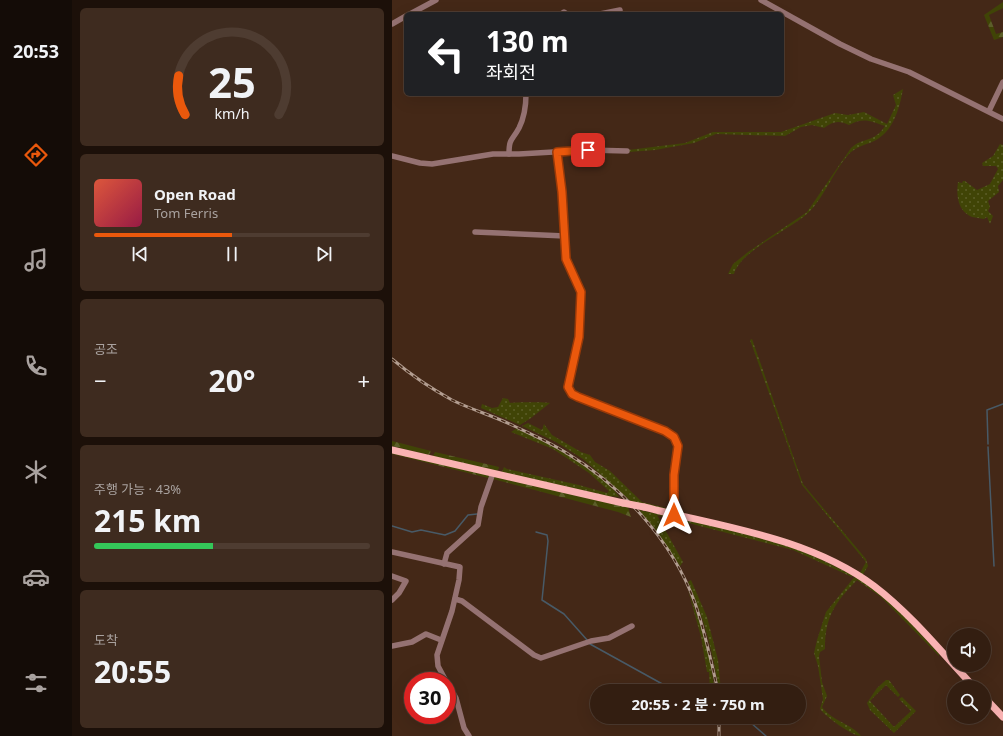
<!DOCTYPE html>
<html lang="ko">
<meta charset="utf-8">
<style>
:root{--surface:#331e11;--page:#3e2b1f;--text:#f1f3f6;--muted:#a9a29f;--line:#4e3c31;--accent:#ea580c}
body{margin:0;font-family:"Noto Sans","Noto Sans KR",sans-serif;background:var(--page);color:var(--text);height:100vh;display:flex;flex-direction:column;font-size:15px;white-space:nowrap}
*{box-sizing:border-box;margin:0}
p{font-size:13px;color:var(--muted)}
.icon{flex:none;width:22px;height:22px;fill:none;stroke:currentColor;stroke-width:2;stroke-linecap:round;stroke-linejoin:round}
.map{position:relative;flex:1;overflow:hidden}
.side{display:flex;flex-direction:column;gap:8px;padding:8px;background:#1c1009;width:320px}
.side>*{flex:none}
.banner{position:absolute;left:12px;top:12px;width:380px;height:84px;border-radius:6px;box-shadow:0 4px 16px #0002,0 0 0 1px var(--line);background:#202124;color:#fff;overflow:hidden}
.fabs{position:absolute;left:555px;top:628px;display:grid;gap:8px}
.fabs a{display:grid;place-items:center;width:44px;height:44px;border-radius:50%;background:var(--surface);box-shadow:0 4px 16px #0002,0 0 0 1px var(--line);font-size:20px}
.speed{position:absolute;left:12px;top:672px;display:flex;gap:8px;font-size:20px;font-weight:700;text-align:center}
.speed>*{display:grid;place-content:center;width:52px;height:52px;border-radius:50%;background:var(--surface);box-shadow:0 4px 16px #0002,0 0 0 1px var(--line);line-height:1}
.speed .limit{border:6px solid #d22;background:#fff;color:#111}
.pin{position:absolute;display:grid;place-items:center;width:34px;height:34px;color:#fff;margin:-17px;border-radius:8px;box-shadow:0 2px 6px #0006}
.me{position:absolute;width:44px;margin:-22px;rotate:0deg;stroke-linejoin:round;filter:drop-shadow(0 0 3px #0008)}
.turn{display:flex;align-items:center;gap:14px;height:84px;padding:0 16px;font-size:18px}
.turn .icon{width:52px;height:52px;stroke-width:2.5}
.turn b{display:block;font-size:28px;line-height:34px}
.big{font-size:30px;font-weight:700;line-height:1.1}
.side .tile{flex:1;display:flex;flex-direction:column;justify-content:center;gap:6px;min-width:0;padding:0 14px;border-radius:6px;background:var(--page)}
.side .dial{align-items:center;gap:0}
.dial svg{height:104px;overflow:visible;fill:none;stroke:var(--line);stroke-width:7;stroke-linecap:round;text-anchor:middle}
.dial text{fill:var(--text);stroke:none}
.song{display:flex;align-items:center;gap:12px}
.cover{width:48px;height:48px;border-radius:6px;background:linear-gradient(135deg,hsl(10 70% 55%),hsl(340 70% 35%))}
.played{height:4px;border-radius:2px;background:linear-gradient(90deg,var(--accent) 50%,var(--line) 50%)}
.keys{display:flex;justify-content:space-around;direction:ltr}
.heat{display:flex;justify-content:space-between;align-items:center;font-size:22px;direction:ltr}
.charge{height:6px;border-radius:3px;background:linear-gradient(90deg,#34c759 43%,var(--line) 0)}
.trip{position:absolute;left:198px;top:684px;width:216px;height:40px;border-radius:20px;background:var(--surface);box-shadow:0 4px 16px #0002,0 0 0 1px var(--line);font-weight:700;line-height:40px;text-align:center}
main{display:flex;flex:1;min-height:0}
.tabs{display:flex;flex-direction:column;width:72px;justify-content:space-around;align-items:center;background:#140c07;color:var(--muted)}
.tabs .icon{width:28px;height:28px}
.tabs .selected{color:var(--accent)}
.tabs b{font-size:18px;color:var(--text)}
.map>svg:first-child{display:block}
.grass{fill:url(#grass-dots)}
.forest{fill:url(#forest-firs)}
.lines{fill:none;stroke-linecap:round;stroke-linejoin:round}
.stream{stroke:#485a67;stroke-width:1.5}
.minor{stroke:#957272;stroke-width:5.5}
.major{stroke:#fab3b3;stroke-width:7}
.rail-casing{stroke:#b29d90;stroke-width:3}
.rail{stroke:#442817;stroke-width:1.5;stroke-dasharray:4.5;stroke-linecap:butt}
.major-bridge{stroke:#fab3b3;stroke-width:7}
.route-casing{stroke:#983908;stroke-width:10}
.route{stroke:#ea580c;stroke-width:7}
</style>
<main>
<nav class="tabs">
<b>20:53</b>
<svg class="icon selected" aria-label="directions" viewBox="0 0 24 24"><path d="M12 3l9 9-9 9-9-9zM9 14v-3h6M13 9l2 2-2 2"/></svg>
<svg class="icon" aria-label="music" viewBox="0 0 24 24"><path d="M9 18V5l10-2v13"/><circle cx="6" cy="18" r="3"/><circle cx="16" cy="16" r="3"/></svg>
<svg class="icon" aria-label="phone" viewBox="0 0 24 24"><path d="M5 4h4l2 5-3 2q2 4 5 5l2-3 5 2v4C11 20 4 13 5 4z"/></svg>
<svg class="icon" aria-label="climate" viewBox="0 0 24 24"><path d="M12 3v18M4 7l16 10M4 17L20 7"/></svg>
<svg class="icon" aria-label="car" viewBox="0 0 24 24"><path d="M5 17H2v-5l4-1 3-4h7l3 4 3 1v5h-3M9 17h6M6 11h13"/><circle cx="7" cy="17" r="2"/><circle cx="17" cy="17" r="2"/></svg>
<svg class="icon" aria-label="filters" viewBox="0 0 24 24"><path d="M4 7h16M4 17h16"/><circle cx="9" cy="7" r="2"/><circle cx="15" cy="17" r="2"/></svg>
</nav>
<section class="side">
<div class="tile dial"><svg viewBox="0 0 100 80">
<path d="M14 69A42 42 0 1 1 86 69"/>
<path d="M14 69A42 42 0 0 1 9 39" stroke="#ea580c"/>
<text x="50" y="56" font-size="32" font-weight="700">25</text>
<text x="50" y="72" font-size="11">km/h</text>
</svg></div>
<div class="tile">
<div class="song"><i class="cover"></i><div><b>Open Road</b><p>Tom Ferris</p></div></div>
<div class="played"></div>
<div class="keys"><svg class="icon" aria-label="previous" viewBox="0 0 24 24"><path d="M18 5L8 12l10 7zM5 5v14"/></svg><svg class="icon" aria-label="pause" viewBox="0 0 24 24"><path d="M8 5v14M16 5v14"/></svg><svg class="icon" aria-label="next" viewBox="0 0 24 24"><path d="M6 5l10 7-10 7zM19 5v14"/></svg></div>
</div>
<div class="tile"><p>공조</p>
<div class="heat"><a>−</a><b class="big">20°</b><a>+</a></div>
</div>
<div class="tile"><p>주행 가능 · 43%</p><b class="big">215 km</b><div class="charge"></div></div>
<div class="tile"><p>도착</p><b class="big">20:55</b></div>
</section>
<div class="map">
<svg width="611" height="736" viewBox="0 0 611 736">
<defs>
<pattern id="grass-dots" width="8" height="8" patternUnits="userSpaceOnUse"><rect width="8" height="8" fill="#404406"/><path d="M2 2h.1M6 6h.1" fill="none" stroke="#5c5e29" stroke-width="1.8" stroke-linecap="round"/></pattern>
<pattern id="forest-firs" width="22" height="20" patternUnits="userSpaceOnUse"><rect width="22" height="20" fill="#404406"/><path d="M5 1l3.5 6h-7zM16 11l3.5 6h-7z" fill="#5c5e29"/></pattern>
</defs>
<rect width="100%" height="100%" fill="#442817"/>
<g class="grass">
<path d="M 511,89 C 507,110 501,133 480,142 C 472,145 462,148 456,155 C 441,172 432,198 416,213 C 396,231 349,250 342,274 L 336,274 L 341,264 L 356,252 L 415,212 L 459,148 C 471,137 482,143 493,126 C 479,121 471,117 457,125 C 447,120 441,121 432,128 L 420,125 L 409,127 L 393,136 L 324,134 L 302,143 L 263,150 L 237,152 L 236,150 L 293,143 L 321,132 L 389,132 L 443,113 L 456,115 L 472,112 L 495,124 L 504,105 L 501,95 Z"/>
<path d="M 608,144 L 611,145 L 611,180 L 606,186 L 607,192 L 596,201 L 598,207 L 596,211 L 601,216 L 598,224 L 595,217 L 592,219 C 588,218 584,218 580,217 C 566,211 564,196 566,182 L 570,183 L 571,181 L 573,181 L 585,190 L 598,184 L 606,169 L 604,166 L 591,166 L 590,163 L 601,156 Z"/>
<path d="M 360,339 L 411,484 L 474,559 L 476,566 L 470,576 L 446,562 L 288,513 L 391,538 L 427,551 L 468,573 L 474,562 L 410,485 L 358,340 Z"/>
<path d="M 111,398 L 116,399 L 118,403 C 123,402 156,402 158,403 L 139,418 L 128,425 L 89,408 L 90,404 L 100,408 L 106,407 Z"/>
<path d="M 136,423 L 150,430 L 152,424 L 160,435 L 189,452 L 198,455 L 203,462 L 218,471 L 250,502 L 278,509 L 276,511 L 240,502 L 191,459 L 164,442 L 130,426 Z"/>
<path d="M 125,428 C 155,443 209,468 227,497 L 220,496 L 219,497 L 110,472 L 112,467 L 115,469 L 187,485 L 215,493 L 217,491 L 197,473 L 161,449 L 119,432 Z"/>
<path d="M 247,510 L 332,528 L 405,548 L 461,575 L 460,577 L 401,550 L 265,515 L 291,562 L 288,566 L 262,528 Z"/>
<path d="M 464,575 L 503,606 L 547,654 L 547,656 L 489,597 L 465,580 C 443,603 433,616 433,649 L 428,652 L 427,656 L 430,682 L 435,696 L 430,707 C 440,721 460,724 469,736 C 460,736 434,717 428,709 L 431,699 L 426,666 L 422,653 L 425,640 L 434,612 Z"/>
<path d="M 299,580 L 315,617 L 326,660 L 329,691 L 327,691 C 321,652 312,618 296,582 Z"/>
<path d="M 296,590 L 315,642 L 323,691 L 318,691 L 317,672 L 315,672 L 309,637 Z"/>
<path d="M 494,680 L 497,680 L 508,695 L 506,697 L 494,685 L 478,701 L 502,727 L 519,711 L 507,699 L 510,697 L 524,711 L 502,733 L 478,710 L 475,703 L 485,688 Z"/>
</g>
<g class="forest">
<path d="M 611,2 L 611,8 L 597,15 L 604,34 L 611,32 L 611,37 L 602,40 L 592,15 Z"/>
<path d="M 0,441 L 39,451 L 37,455 L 0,446 Z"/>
<path d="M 0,451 L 98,474 L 96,478 L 0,454 Z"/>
<path d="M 43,452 L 107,467 L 107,468 L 105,471 L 41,456 Z"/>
<path d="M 102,475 L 236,507 L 239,517 L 226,512 L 101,479 Z"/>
</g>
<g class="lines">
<g class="stream">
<path d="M 596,444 L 595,410 L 611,404"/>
<path d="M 596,447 L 602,566"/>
<path d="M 0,526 L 20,532 L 29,530 L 53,535 L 63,531 L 76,515 L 85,514"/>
<path d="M 144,532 L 155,535 L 156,541 L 150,600 L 172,614 L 196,641"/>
<path d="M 198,644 L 283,691"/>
<path d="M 340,717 L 359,723 L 374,736"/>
</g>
<g class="minor">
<path d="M 369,0 L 448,44 L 479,59 L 517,72 L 611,119"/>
<path d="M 18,14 L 44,0"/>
<path d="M 169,14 L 172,12 L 175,14"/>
<path d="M 208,14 L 228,10"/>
<path d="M 0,24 L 14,16"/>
<path d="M 597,111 L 611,82"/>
<path d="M 165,152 L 170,192 L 174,259 L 189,292 L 187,337 L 176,387 L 180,394 L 186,397 L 273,431 L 283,437 L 286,446 L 282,475 L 282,515"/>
<path d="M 117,154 C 117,138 120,141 127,128 C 132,118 134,105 134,94"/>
<path d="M 0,156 L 28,163 L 40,164 L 101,154 L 127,154 L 196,150 L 235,151"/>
<path d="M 83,232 L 173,236"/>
<path d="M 0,552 L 68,567 L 67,580 L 60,611 L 45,655 L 46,666 L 54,681"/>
<path d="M 52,564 L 55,553 L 86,525 L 89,507 L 101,473"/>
<path d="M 0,576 L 14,581 L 7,593 L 0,600"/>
<path d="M 63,599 L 70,601 L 142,655 L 149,658 L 199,641 L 217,638 L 240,626"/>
<path d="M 0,646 L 20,642 L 34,634 L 49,640"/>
<path d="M 55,682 L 64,698 L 72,728 L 77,736"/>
</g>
<g class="major">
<path d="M 0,450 L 231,503"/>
<path d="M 252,507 C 330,527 416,537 482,586 C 519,614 551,654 582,687"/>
<path d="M 592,697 L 611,717"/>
</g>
<g class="rail-casing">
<g id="rail">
<path d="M 0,359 C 19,375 38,388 60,400 C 80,410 102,416 122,426 C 139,434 157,442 173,452 C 230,486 280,540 303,603 C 313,632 319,661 326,691"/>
<path d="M 327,736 L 327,717"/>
</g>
</g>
<use href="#rail" class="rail"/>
<path class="major-bridge" d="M 231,503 L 252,507"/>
</g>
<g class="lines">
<g class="route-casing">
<path id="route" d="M 196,150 L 165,152 L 170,192 L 174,259 L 189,292 L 187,337 L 176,387 L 180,394 L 186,397 L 273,431 L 282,437 L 286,446 L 282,475 L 282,515"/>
</g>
<use href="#route" class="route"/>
</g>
</svg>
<div class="fabs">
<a><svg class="icon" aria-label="sound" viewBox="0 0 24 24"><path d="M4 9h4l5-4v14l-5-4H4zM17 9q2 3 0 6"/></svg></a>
<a><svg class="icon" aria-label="search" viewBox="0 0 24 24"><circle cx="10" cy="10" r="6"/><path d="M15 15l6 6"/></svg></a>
</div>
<div class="speed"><div class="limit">30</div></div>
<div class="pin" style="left:196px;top:150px;background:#d93025"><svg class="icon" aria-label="arrive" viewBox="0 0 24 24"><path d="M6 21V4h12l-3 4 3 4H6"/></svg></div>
<svg class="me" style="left:282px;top:515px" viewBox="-20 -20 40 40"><path d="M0-17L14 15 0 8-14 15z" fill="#ea580c" stroke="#fff" stroke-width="4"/></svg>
<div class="trip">20:55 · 2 분 · 750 m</div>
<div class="banner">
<div class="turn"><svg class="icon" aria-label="left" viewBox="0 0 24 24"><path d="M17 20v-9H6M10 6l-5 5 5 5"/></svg><div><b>130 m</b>좌회전</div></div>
</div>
</div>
</main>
